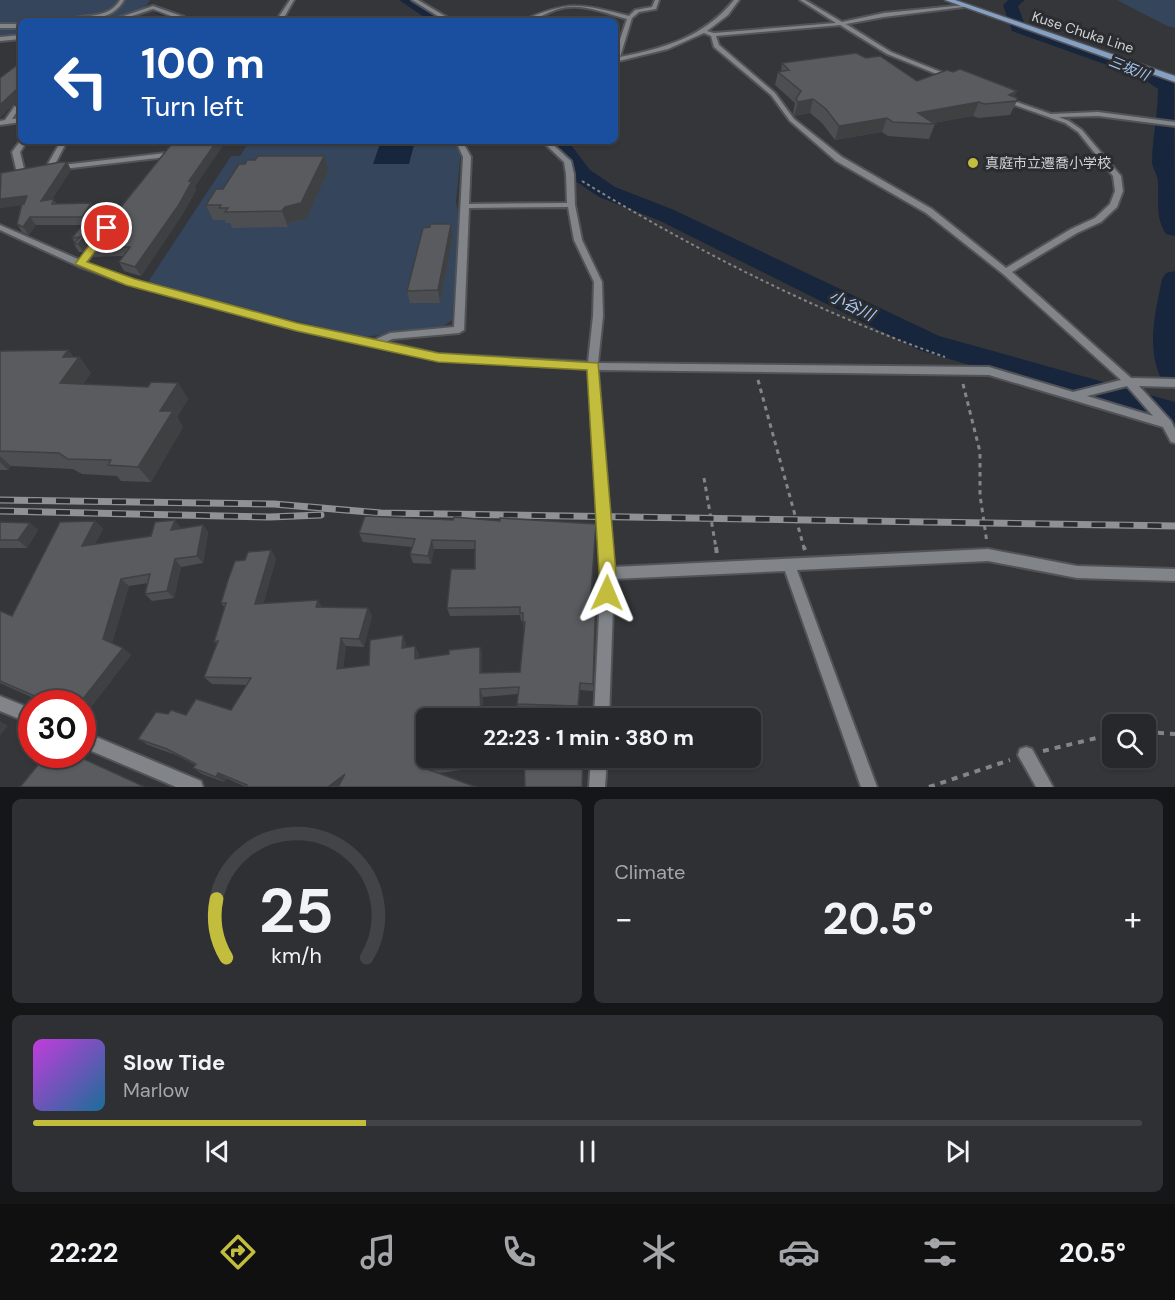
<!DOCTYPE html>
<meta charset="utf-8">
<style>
:root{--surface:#27282b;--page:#2f3033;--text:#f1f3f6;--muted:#a4a6a9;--line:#434447;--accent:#c3bd3e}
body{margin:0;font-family:"DM Sans","Noto Sans JP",sans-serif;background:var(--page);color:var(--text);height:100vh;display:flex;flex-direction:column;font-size:22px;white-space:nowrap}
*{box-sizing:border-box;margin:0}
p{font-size:20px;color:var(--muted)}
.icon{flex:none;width:33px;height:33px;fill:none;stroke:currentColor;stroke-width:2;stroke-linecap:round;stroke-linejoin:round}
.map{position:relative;height:787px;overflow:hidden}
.panel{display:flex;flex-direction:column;gap:12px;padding:12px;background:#151618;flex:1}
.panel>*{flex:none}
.top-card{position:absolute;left:18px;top:18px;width:600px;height:126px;border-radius:9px;box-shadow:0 2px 4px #0004,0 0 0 2px var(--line);background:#1a4fa0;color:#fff;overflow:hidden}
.tools{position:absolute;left:1102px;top:714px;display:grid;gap:12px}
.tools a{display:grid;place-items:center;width:54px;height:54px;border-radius:9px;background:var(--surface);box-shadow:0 2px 4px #0004,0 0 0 2px var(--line);font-size:30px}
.speed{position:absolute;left:18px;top:690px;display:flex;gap:12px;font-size:30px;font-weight:700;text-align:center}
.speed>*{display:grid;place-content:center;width:78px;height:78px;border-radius:50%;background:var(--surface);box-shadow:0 2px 4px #0004,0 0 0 2px var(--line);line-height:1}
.speed .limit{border:9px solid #d22;background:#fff;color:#111}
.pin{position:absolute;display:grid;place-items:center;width:51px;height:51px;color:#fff;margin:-26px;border:3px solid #fff;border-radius:50%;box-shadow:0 2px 6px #0007}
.me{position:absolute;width:66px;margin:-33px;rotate:1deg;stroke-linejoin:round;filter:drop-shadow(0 0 4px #0008)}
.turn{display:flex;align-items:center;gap:21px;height:126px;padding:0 24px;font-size:27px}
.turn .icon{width:78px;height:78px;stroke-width:2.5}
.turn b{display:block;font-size:42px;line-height:51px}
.big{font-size:45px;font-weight:700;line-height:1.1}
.panel .widget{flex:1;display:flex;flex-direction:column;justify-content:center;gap:9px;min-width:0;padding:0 21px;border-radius:9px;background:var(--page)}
.panel .dial{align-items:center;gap:0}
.dial svg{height:156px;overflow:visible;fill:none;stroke:var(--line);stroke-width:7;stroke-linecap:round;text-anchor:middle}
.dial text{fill:var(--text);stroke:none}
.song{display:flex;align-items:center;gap:18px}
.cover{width:72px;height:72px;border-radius:9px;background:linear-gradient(135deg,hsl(290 70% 55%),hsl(200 70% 35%))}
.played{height:6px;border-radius:3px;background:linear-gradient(90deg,var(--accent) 30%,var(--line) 30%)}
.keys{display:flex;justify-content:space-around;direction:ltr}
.heat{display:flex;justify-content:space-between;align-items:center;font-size:33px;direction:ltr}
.panel .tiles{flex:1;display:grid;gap:12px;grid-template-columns:1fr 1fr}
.widget:last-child{grid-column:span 2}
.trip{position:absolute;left:416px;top:708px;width:345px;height:60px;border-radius:9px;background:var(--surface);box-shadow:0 2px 4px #0004,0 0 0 2px var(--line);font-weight:700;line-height:60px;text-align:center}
.menu{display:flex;height:96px;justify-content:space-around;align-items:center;background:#101011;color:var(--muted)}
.menu .icon{width:42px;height:42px}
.menu .on{color:var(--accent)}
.menu b{font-size:27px;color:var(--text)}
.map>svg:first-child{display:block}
.green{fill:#34455c}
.water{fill:#17263c}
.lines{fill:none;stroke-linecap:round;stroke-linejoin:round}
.stream{stroke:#17263c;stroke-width:3}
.river{fill:#17263c;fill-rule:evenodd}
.minor-casing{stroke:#515357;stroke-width:4}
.major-casing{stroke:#515357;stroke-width:3}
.path-far2{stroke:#838587;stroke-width:2;stroke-dasharray:3 3;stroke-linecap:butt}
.path-far1{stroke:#838587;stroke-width:3;stroke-dasharray:4.5 4.5;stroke-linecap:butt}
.path{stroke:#838587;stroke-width:4;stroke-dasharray:6 6;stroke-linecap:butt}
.minor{fill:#818488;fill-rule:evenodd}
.major{fill:#86a0c4;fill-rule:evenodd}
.rail-casing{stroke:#8f9193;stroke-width:7}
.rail{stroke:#2a2c2f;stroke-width:4.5;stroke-dasharray:14;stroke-linecap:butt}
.wall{fill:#4d4e52}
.shaded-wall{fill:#3e4042}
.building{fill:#595b5f;stroke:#3e4042;stroke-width:1.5}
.route{fill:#c3bd3e;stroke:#7f7b28;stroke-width:1.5}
.poi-dot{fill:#c3bd3e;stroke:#2a2c2f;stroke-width:2}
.labels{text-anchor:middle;stroke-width:6;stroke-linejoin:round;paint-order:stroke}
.far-street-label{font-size:14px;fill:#d0d2d4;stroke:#2a2c2f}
.far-water-label{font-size:14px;font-style:italic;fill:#a8caf9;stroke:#2a2c2f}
.far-poi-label{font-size:14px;fill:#d0d2d4;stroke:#2a2c2f;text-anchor:start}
.water-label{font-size:16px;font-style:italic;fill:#a8caf9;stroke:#2a2c2f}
</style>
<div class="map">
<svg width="1175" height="787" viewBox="0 0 1175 787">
<rect width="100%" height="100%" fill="#343639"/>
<g class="green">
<path d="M 0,0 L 150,0 C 135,29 50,21 21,21 L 21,34 L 0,35 Z"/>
<path d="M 1117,0 L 1175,0 L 1175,28 L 1167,26 Z"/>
<path d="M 249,141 L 454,141 L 461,151 L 456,202 L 459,216 L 452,320 L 441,328 L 363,337 L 175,292 L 148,282 L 231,156 L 240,156 Z"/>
</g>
<path class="water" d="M 381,141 L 415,141 L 409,164 L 373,164 Z"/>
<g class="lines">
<path class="stream" d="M 157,12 L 174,17 L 173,21"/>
<g class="river">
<path d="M 399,0 L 416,0 L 449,21 L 430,21 Z"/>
<path d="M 1008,0 L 1025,0 L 1018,6 L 1025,25 L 1153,69 L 1174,83 L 1175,236 L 1166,234 C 1155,218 1159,199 1158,180 C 1157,174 1153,169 1152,163 C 1152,140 1158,114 1158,89 L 1141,77 L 1012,31 L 1003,5 Z"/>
<path d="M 547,141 L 568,141 L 590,170 L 615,187 L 674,210 L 939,336 L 1175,402 L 1175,426 L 919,350 L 658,220 L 599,197 L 574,180 Z"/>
<path d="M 1175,271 L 1175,387 L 1164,384 C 1145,350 1155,315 1162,279 L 1166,273 Z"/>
</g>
<g class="minor-casing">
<g id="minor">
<path d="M 120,0 L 124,0 C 113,21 84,21 62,21 C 81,13 108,21 120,0 Z"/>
<path d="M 290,0 L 294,0 L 282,21 L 276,21 Z"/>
<path d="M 412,0 L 418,0 L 453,21 L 446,21 Z"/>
<path d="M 655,0 L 659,0 L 656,9 L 639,12 L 632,18 L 620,57 C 665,48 704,37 734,0 L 739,0 L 728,15 L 707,31 L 714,33 L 836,23 L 800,0 L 805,0 L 842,22 L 884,13 L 965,5 L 963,7 L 884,17 L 846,24 L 891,52 L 951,76 L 951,78 L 949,79 L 887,54 L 840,25 L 716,36 L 719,45 L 775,93 L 794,119 L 842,157 L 932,209 L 1006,268 L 1071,229 L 1095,218 L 1110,204 L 1115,191 L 1113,176 L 1078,132 L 1065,123 L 1001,100 L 1001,98 L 1005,98 L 1051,114 L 1098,112 L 1175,122 L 1175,126 L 1098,116 L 1059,117 L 1069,121 L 1082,130 L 1121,176 L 1123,191 L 1117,207 L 1101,222 L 1077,233 L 1012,272 L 1131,378 L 1175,379 L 1175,387 L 1139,386 L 1171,421 L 1175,429 L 1175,443 L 1171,442 L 1163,427 L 989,375 L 598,370 L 614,567 L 988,549 L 1077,566 L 1175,569 L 1175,581 L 1077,578 L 988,561 L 797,570 L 877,787 L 861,787 L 785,571 L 614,579 L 609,718 L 594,718 L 601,573 L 588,369 L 438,360 L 297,330 L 127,284 L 78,266 L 0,230 L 0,225 L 80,260 L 96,238 L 102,238 L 103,240 L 86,263 L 133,280 L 297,324 L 374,340 L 390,333 L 454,327 L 463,157 L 456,141 L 462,141 L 471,157 L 469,204 L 567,203 L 566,174 L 564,162 L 542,141 L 549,141 L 571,161 L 574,174 L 575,205 L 582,240 L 602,282 L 603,316 L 598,363 L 989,367 L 1073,392 L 1121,380 L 1003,274 L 926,213 L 836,161 L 790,121 L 771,95 L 714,47 L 711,36 L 704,33 L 668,49 L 619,61 L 615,65 L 615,54 L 627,19 C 605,13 580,2 558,9 C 545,13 536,21 522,21 C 569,0 580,4 629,16 L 635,10 L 652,7 ZM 568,207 L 574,240 L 594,282 L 593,316 L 588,362 L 438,354 L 386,342 L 392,339 L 459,333 L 464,330 L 469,208 ZM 1127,386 L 1153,416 L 1087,396 Z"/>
<path d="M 153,6 L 184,17 L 184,21 L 178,21 L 179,19 L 153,9 L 117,21 L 109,21 Z"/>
<rect x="0" y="24" width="21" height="4"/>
<path d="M 21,35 L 21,39 L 0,41 L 0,37 Z"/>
<path d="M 615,80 L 618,82 L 618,90 L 615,92 Z"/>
<path d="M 21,99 L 21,106 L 12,119 L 21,118 L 21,122 L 0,125 L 0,121 L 5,120 L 19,100 Z"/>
<path d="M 21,140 L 27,141 L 20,152 L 25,173 L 21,175 L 17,173 L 12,152 Z"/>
<path d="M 61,141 L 67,141 L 54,166 L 166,153 L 170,155 L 166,157 L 46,171 L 45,169 Z"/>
<path d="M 0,696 L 32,709 L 32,724 L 0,711 Z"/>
<path d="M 82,731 L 201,781 L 203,787 L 176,787 L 82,747 Z"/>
<path d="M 1026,747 L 1032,749 L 1053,787 L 1036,787 L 1018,755 L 1020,749 Z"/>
<path d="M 591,758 L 607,758 L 605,787 L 589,787 Z"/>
</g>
</g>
<g class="major-casing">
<path id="major" d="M 945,0 L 955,0 L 1175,76 L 1175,82 Z"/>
</g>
<path class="path-far2" d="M 582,181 C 698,252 817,312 945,357"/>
<g class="path-far1">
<path d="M 758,380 L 804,548"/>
<path d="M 963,384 L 980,452 L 980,495 L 987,543"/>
<path d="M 704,478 L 716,548"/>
</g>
<g class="path">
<path d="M 716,547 L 717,555"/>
<path d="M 804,547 L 805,550"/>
<path d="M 1146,732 L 1175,734"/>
<path d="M 1043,751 L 1113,734"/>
<path d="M 929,787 L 1010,760"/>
</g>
<use href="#minor" class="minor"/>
<use href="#major" class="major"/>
<g class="rail-casing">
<g id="rail">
<path d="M 0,500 L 274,504 L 381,513 L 1175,526"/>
<path d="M 0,511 L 270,517 L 321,515"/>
</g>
</g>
<use href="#rail" class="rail"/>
</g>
<g class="wall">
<path d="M 866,58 L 917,81 L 1017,91 L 1014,97 L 1017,101 L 1010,115 L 978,118 L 973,116 L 933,123 L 935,124 L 929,139 L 888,136 L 882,132 L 835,140 L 822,123 L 810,113 L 794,116 L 793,113 L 795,103 L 775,85 L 778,72 L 781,71 L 782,63 Z"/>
<path d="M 174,141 L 226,141 L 195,186 L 196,190 L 182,215 L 141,276 L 124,271 L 119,262 L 123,256 L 94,257 L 88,248 Z"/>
<path d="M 67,162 L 71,170 L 52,199 L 57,204 L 95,210 L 110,205 L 114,213 L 83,252 L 79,252 L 74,244 L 75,243 L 72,238 L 83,225 L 36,225 L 29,235 L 22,232 L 17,224 L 21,205 L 0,208 L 0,174 Z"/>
<path d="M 328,171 L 306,219 L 290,222 L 288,227 L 232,228 L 230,223 L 226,223 L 225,220 L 213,220 L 206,205 L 223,189 Z"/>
<path d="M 453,236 L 440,303 L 410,303 L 407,291 Z"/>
<path d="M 68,350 L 73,357 L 79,357 L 91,373 L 83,384 L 148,387 L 178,383 L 188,399 L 177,417 L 183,427 L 151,482 L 121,481 L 117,476 L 82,474 L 73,469 L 11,466 L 8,470 L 0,470 L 0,351 Z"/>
<path d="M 453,520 L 596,524 L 591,594 L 596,594 L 593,691 L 580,690 L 578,713 L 519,711 L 517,704 L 518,694 L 483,697 L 426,758 L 484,758 L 484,767 L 439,773 L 246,787 L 226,778 L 224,782 L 202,774 L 193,768 L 195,765 L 176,755 L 148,745 L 138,739 L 168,714 L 186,715 L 231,710 L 247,685 L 212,684 L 204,677 L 217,644 L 214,642 L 225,608 L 221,603 L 245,560 L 271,550 L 276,559 L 263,604 L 323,608 L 368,608 L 372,616 L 364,647 L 346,646 L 343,668 L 369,665 L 406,643 L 406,647 L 419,654 L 419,659 L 449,654 L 480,647 L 482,654 L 482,673 L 520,672 L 524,630 L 523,621 L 521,621 L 520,615 L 450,616 L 447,608 L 475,569 L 475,549 L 434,549 L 431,564 L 413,563 L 410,554 L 412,547 L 363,542 L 359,533 Z"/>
<path d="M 95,521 L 103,529 L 94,545 L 151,536 L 181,528 L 181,529 L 203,525 L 208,532 L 203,563 L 181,567 L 174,598 L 152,601 L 145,594 L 148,583 L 129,586 L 112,643 L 123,648 L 131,655 L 83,717 L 82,704 L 47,704 L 0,683 L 0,611 L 12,616 Z"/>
<path d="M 0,522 L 30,523 L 38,530 L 27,548 L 0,548 Z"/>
</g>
<g class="shaded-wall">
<path d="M 17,89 L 21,97 L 0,118 L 0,105 Z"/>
<path d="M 1017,91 L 1012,102 L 1009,95 Z"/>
<path d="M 813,99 L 810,113 L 794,116 L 798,102 Z"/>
<path d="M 979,102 L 973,116 L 928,124 L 918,113 Z"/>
<path d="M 14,104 L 21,104 L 21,112 L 19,112 Z"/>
<path d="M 887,118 L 882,132 L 835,140 L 839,126 Z"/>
<path d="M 217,141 L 226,141 L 195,186 L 196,190 L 182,215 L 141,276 L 135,267 L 189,181 Z"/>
<path d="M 324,156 L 328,171 L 306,219 L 290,222 L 288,227 L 282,211 Z"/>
<path d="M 67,162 L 71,170 L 46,209 L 41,201 Z"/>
<path d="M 27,196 L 33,204 L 0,208 L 0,199 Z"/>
<path d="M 91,203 L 96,211 L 87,225 L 82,217 Z"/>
<path d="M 110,205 L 114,213 L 83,252 L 78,244 Z"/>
<path d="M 30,217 L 36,225 L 29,235 L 23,227 Z"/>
<path d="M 451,224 L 453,236 L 440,303 L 438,290 Z"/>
<path d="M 68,350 L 76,360 L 79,357 L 91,373 L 73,399 L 60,383 L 63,357 Z"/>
<path d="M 178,383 L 188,399 L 177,417 L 183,427 L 151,482 L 138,467 L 160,411 Z"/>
<path d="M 0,456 L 11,466 L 8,470 L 0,462 Z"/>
<path d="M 175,520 L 181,528 L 177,538 L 171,530 Z"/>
<path d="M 95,521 L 103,529 L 89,554 L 82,546 Z"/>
<path d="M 30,523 L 38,530 L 27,548 L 18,540 Z"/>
<path d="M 203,525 L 208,532 L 203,563 L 197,556 Z"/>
<path d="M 432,540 L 434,549 L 431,564 L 428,556 Z"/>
<path d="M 271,550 L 276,559 L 261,612 L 255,604 Z"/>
<path d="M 175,559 L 181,567 L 174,598 L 167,591 Z"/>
<path d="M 121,579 L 129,586 L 111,646 L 103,639 Z"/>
<path d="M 318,600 L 323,608 L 316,607 Z"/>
<path d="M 368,608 L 372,616 L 364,647 L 359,639 Z"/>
<path d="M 403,635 L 406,643 L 406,655 L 402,648 Z"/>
<path d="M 341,638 L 346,646 L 342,676 L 337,669 Z"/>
<path d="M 415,646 L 419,654 L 419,667 L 415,659 Z"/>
<path d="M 480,647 L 482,654 L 482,680 L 480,673 Z"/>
<path d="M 123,648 L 131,655 L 83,717 L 82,704 L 79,704 Z"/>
<path d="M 480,689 L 483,697 L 483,718 L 481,718 Z"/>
<path d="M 48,699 L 55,704 L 49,704 L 46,701 Z"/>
<path d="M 0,721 L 8,726 L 0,736 Z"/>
<path d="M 482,758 L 484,758 L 484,767 L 482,761 Z"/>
<path d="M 218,773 L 226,778 L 224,782 L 216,777 Z"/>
<path d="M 345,774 L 341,787 L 328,787 Z"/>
</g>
<g class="building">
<path d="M 856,53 L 866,58 L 880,56 L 917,81 L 947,70 L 953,72 L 960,69 L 1017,91 L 1009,95 L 1017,98 L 1017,101 L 984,104 L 979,102 L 918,113 L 935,124 L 893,122 L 887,118 L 839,126 L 826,109 L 813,99 L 798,102 L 796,99 L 801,91 L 778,72 L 789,70 L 782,63 Z"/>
<path d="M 21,62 L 21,104 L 14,104 L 18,98 L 17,89 L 0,105 L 0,78 Z"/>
<path d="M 174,141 L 217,141 L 189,181 L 192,181 L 178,206 L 135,267 L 119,262 L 130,247 L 88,248 Z"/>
<path d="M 258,156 L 324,156 L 301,203 L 285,207 L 282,211 L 225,212 L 228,208 L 219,208 L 221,205 L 206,205 L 216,189 L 223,189 L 239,164 L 245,164 L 247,160 L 255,160 Z"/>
<path d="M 61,162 L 67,162 L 41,201 L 54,199 L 52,204 L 91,203 L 82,217 L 30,217 L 23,227 L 17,224 L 22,204 L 24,204 L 27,196 L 0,199 L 1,173 Z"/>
<path d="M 98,205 L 110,205 L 78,244 L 74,244 L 80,237 L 72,238 Z"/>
<path d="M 430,224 L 451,224 L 438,290 L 407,291 L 423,228 L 430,227 Z"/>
<path d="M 68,350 L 63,357 L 79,357 L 60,383 L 148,387 L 151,382 L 178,383 L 160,411 L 173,411 L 138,467 L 108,465 L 111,460 L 68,459 L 59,453 L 0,451 L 0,351 Z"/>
<path d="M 365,516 L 453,520 L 454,517 L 500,521 L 500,518 L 596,524 L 591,594 L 596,594 L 593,684 L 580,683 L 578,706 L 517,704 L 519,687 L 480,689 L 481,718 L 426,718 L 426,758 L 482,758 L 482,761 L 427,769 L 476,787 L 338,787 L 345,774 L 328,787 L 245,787 L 247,785 L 218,773 L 216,777 L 193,768 L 196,764 L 167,749 L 138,739 L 156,712 L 168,714 L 171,710 L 186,715 L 196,699 L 231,710 L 251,678 L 204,677 L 218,641 L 214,642 L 226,603 L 221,603 L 228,580 L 235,561 L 245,560 L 248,552 L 271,550 L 255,604 L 318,600 L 316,607 L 368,608 L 359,639 L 341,638 L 337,669 L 369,665 L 370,640 L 403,635 L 402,648 L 415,646 L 415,659 L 449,654 L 449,650 L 480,647 L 480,673 L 520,672 L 525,622 L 523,622 L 523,613 L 520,613 L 520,607 L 447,608 L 451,569 L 475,569 L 475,541 L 432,540 L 428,556 L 410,554 L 415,539 L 359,533 Z"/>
<path d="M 175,520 L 171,530 L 203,525 L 197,556 L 175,559 L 167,591 L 145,594 L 150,574 L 121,579 L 103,639 L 123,648 L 79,704 L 58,704 L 48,699 L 46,701 L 0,681 L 0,611 L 12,616 L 60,522 L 95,521 L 82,546 L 151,536 L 155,522 Z"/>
<path d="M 0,522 L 30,523 L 18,540 L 0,540 Z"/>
<path d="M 47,754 L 73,754 L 145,787 L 20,787 Z"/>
<path d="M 524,758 L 583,758 L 582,787 L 525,787 Z"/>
</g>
<path class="route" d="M 107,225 L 113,228 L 87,262 L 135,279 L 297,323 L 438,353 L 598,363 L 616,573 L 613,599 L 607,601 L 601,599 L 598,593 L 599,573 L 587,370 L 438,362 L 297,331 L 126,285 L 75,264 L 104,226 Z"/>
<circle class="poi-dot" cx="973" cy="163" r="6"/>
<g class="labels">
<g class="far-street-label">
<text transform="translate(1083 32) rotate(18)" y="5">Kuse Chuka Line</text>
</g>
<g class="far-water-label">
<text transform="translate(1129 68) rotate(22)" y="5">三坂川</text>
</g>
<g class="far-poi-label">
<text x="985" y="168">真庭市立遷喬小学校</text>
</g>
<g class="water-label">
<text transform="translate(852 305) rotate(26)" y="6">小谷川</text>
</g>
</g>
</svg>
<div class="tools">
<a><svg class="icon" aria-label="search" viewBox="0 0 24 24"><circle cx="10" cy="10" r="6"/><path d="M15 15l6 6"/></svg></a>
</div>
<div class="speed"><div class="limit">30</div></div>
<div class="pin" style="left:107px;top:228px;background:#d93025"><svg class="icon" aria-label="arrive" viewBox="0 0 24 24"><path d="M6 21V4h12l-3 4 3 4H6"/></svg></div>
<svg class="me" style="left:607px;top:593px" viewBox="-20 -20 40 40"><path d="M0-17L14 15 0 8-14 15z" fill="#c3bd3e" stroke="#fff" stroke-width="4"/></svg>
<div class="trip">22:23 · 1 min · 380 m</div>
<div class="top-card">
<div class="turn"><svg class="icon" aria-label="left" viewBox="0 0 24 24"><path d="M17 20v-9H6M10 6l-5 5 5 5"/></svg><div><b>100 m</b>Turn left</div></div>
</div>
</div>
<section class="panel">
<div class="tiles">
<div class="widget dial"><svg viewBox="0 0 100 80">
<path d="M14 69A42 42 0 1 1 86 69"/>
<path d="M14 69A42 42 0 0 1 9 39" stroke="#c3bd3e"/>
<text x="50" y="56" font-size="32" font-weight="700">25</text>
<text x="50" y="72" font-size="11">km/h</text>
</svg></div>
<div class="widget"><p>Climate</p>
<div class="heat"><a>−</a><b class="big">20.5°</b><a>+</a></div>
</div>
<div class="widget">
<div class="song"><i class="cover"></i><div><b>Slow Tide</b><p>Marlow</p></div></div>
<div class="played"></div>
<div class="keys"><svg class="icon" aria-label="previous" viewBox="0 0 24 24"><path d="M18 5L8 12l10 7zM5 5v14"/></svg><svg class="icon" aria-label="pause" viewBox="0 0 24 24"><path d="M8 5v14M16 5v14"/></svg><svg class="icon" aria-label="next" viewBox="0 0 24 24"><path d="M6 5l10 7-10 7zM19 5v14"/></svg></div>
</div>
</div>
</section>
<nav class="menu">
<b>22:22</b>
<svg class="icon on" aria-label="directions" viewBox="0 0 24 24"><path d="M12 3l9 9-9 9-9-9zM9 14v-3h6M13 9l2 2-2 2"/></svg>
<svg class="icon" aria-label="music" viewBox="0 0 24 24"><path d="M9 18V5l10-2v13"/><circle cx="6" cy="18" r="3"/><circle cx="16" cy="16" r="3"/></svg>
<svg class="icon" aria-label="phone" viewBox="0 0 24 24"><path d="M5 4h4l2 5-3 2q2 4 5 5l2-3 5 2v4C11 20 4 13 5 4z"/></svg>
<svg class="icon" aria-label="climate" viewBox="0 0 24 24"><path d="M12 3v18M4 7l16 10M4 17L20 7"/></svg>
<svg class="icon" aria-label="car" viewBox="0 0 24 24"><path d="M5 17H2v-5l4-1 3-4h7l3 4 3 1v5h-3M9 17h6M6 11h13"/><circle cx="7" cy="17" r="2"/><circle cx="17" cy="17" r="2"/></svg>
<svg class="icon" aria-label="filters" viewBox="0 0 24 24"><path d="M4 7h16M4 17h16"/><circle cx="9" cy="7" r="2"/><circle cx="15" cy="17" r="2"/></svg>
<b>20.5°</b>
</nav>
